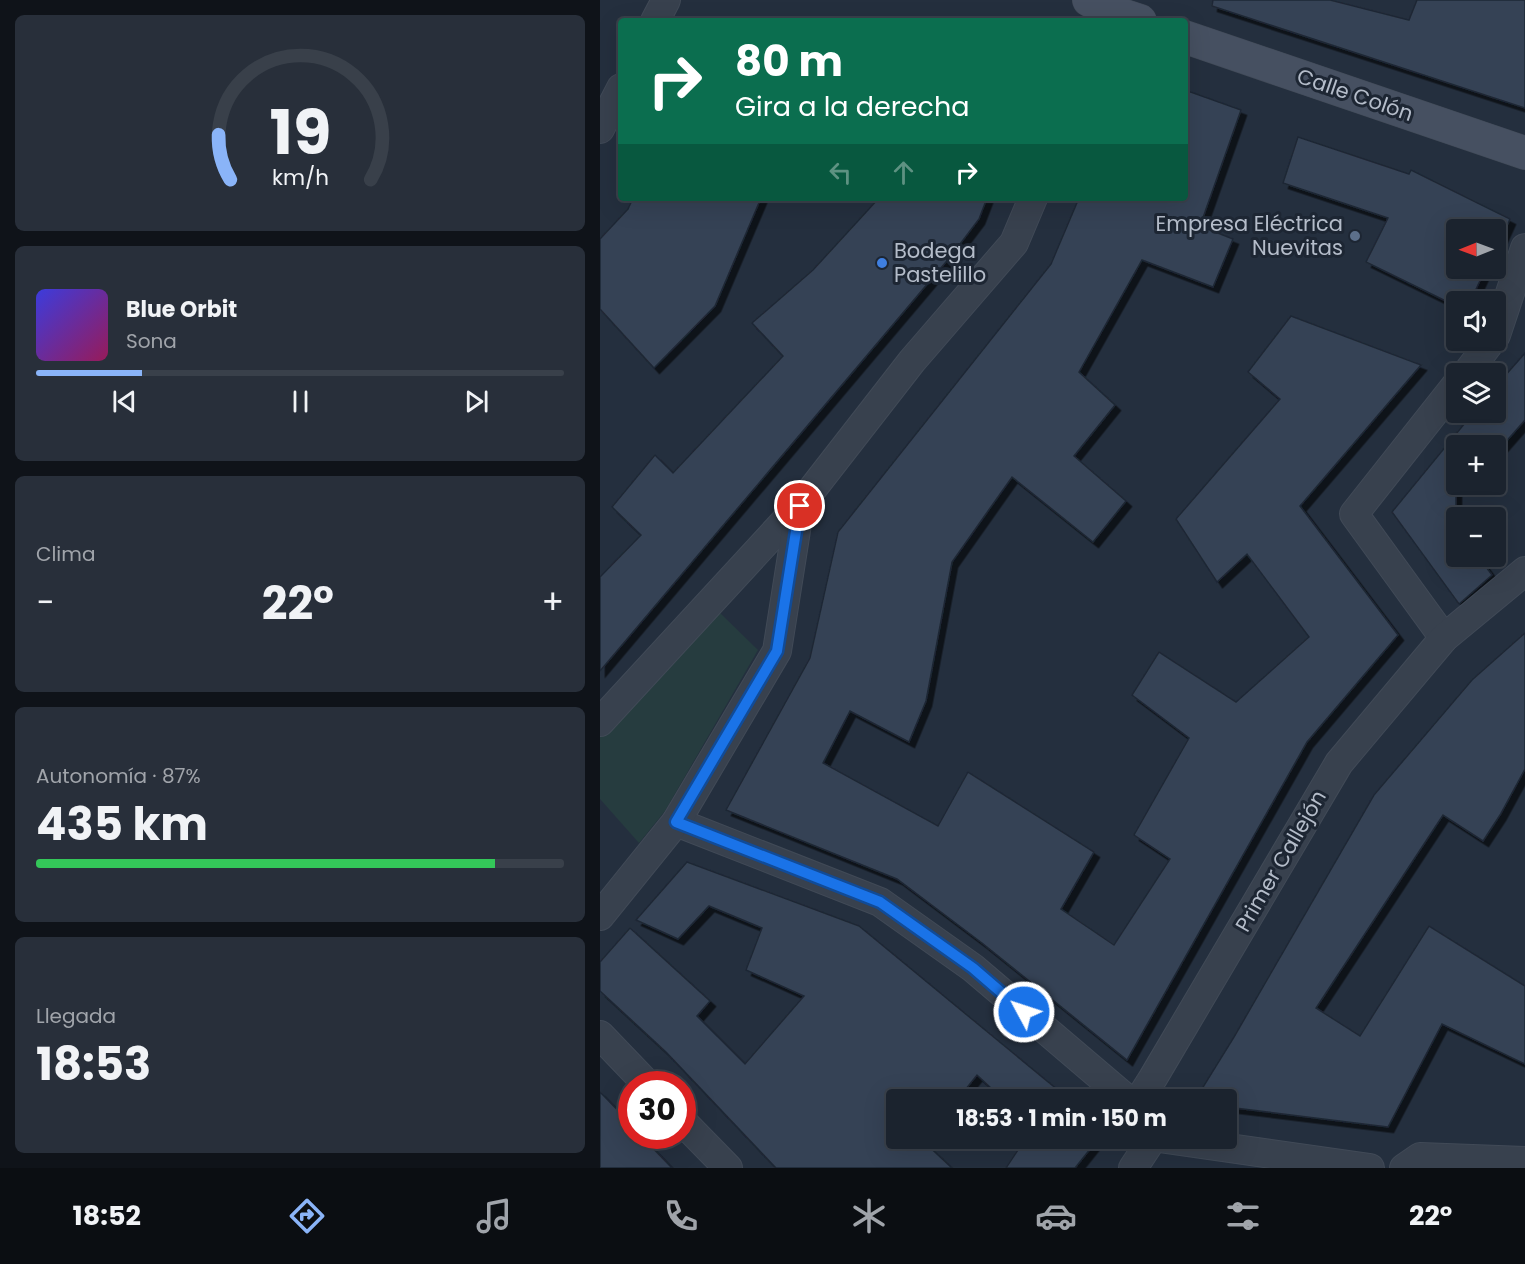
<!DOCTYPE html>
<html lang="es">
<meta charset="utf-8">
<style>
:root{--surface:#1b232e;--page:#282f3a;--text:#f1f3f6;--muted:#a0a4aa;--line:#39404a;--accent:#8ab4f8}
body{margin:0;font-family:Poppins,sans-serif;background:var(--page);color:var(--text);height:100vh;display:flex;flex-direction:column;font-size:22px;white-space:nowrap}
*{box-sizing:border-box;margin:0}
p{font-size:20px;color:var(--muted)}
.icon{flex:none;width:33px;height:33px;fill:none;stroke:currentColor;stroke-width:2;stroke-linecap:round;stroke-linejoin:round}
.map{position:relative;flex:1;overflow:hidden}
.drawer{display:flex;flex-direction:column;gap:15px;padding:15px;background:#0f1319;width:600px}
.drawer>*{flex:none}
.hud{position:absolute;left:18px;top:18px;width:570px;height:183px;border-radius:6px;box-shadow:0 6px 24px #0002,0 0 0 2px var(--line);background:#0b6e4f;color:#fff;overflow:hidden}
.needle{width:39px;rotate:269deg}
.buttons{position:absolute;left:846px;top:219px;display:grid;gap:12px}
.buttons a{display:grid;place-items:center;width:60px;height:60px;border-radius:6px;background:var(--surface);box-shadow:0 6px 24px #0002,0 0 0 2px var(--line);font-size:30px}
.speed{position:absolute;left:18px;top:1071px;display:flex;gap:12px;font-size:30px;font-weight:700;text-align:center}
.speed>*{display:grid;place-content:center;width:78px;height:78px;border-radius:50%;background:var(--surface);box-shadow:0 6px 24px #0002,0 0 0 2px var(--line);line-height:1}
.speed .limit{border:9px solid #d22;background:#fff;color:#111}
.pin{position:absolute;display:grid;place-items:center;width:51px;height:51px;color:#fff;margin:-26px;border:3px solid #fff;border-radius:50%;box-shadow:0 2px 6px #0007}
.me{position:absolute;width:66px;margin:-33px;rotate:310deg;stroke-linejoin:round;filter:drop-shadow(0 0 4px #0008)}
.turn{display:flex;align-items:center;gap:21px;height:126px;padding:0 18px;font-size:27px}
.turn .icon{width:78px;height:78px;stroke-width:2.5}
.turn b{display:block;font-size:42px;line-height:51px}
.lanes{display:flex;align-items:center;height:57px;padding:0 18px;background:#0003;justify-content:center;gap:30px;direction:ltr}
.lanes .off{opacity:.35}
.big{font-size:45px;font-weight:700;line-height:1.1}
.drawer .widget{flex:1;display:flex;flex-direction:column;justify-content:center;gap:9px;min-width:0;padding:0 21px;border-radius:9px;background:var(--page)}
.drawer .dial{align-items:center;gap:0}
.dial svg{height:156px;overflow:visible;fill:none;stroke:var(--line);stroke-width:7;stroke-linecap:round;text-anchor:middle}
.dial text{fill:var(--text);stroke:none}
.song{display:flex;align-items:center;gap:18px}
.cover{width:72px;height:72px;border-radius:9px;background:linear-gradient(135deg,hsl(240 70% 55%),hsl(330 70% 35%))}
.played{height:6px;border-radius:3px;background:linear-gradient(90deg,var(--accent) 20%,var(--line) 20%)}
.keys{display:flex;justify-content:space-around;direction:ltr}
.heat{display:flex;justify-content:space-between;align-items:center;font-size:33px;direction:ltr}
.charge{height:9px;border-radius:4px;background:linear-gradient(90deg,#34c759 87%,var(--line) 0)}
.trip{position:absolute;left:286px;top:1089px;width:351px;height:60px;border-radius:6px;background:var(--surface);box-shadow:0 6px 24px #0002,0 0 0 2px var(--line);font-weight:700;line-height:60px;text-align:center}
.tab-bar{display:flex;height:96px;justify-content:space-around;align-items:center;background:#0b0e12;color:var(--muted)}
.tab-bar .icon{width:42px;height:42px}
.tab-bar .selected{color:var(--accent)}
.tab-bar b{font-size:27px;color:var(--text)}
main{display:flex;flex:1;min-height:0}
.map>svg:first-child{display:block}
.green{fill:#263c3f}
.building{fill:#364354;stroke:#1f2835;stroke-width:1.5;filter:url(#shadow)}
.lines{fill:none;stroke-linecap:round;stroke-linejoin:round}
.street-casing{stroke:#414a57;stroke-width:30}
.secondary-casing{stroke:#414a57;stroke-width:34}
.street{stroke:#38414e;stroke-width:28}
.secondary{stroke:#465061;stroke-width:33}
.route-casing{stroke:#114b97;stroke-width:15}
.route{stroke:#1a73e8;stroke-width:10}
.service-dot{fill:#5c6f8a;stroke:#1d2633;stroke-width:2}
.shop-dot{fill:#3f7fe0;stroke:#1d2633;stroke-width:2}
.labels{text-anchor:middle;stroke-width:6;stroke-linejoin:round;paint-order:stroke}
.street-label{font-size:21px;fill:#b4bcc9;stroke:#1d2633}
.poi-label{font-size:21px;fill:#b4bcc9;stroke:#1d2633;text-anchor:end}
</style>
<main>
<section class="drawer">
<div class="widget dial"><svg viewBox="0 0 100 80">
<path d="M14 69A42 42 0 1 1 86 69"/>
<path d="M14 69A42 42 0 0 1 8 46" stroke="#8ab4f8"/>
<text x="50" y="56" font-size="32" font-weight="700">19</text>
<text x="50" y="72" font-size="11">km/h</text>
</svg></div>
<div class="widget">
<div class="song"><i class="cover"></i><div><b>Blue Orbit</b><p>Sona</p></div></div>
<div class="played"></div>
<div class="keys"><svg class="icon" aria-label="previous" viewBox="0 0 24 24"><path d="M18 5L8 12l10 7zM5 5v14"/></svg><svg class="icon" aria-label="pause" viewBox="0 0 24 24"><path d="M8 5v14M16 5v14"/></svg><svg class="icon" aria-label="next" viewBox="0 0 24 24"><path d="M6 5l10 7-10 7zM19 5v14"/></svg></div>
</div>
<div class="widget"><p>Clima</p>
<div class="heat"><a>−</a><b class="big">22°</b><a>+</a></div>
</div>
<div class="widget"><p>Autonomía · 87%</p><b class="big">435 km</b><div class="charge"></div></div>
<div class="widget"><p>Llegada</p><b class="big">18:53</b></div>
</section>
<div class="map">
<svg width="925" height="1168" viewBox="0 0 925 1168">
<defs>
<filter id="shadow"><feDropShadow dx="5.5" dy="5.5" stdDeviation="0" flood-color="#0009"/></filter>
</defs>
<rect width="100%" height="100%" fill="#242f3e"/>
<path class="green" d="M 118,611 L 158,650 L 65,811 L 39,843 L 0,799 L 0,737 Z"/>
<g class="building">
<path d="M 613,0 L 730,0 L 809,20 L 817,0 L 925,0 L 925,108 L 612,6 Z"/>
<path d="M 585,90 L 641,110 L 600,226 L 633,239 L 613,287 L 542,260 L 479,372 L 515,405 L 474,456 L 526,501 L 493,542 L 412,477 L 352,562 L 326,701 L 309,742 L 250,711 L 223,763 L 338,826 L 368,772 L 494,852 L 461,909 L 514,945 L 570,859 L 534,835 L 589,738 L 532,695 L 559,652 L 636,702 L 709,637 L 647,554 L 617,582 L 576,519 L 680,399 L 648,372 L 691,316 L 821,365 L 700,506 L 798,635 L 707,742 L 527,1060 L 382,943 L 297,879 L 126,810 L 210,658 L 238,532 L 451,264 L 479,198 L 585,198 Z"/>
<path d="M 698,137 L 809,174 L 811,170 L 910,219 L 896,250 L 896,230 L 856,230 L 856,268 L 886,268 L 870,302 L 856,302 L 856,306 L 766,262 L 788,218 L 683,183 Z"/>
<path d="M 33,198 L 161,198 L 115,306 L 54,368 L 0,309 L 0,239 L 28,209 Z"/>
<path d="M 279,198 L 387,198 L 379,219 L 351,256 L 0,671 L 0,577 L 41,535 L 12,507 L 55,455 L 73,473 L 183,356 L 152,323 L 213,270 Z"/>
<path d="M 925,353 L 925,420 L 896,453 L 896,446 L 856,446 L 856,556 L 878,556 L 892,575 L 859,604 L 792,512 L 874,412 L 896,412 L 896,386 Z"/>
<path d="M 925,633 L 925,769 L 900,815 L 883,841 L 843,815 L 716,1008 L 760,1036 L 829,926 L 925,986 L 925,1064 L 842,1024 L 788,1127 L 627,1107 L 627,1100 L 595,1100 L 634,1037 L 774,795 L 872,680 Z"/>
<path d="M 87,862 L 259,926 L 470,1100 L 404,1100 L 377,1075 L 357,1100 L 297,1100 L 297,1138 L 327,1138 L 324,1142 L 352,1168 L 176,1168 L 66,1052 L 0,991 L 0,962 L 30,928 L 110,1001 L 97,1016 L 145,1064 L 204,996 L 146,970 L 162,928 L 109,906 L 78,939 L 36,920 Z"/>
<path d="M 0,1092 L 32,1125 L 32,1136 L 41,1136 L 72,1168 L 0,1168 Z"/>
<path d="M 426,1138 L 499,1138 L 475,1168 L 406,1168 Z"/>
</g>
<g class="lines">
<g class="street-casing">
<g id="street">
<path d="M 55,21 L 66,0"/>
<path d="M 0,129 L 21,88"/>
<path d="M 896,335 L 925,248"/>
<path d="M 866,374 L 892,340"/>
<path d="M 844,638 L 754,514 L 856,385"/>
<path d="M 0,722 L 200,505 L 312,361 L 414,243 L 433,198"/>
<path d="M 76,822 L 280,902 L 373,968 L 528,1100"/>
<path d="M 0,916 L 76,822 L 177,651 L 200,505"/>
<path d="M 0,1035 L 47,1084"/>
<path d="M 539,1100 L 553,1078 L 739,763 L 844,638 L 925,571"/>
<path d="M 82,1121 L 128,1168"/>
<path d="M 559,1138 L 770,1168"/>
<path d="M 533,1168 L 553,1138"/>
<path d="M 804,1168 L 820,1157 L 925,1161"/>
</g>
</g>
<g class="secondary-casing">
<g id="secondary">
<path d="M 489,0 L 510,11 L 540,21"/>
<path d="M 585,37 L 925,153"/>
</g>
</g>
<use href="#street" class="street"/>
<use href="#secondary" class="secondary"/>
</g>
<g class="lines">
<g class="route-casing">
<path id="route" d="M 200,506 L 177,651 L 76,822 L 280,902 L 373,968 L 424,1012"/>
</g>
<use href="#route" class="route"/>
</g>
<circle class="service-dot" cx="755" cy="236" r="6"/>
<circle class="shop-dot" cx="282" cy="263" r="6"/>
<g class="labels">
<g class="street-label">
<text transform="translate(755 95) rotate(19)" y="7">Calle Colón</text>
<text transform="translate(681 861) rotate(-60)" y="7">Primer Callejón</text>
</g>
<g class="poi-label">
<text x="743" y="231">Empresa Eléctrica<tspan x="743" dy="24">Nuevitas</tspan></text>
<text x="294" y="258" text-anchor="start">Bodega<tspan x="294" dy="24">Pastelillo</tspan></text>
</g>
</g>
</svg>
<div class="buttons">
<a><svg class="needle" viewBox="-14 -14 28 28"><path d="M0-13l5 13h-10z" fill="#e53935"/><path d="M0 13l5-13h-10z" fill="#a0a4aa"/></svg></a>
<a><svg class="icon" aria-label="sound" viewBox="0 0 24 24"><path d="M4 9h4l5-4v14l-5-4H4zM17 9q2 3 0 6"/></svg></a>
<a><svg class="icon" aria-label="layers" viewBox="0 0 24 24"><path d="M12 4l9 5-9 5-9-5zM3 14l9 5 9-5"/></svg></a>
<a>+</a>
<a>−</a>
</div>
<div class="speed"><div class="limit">30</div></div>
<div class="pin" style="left:200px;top:506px;background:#d93025"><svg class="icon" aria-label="arrive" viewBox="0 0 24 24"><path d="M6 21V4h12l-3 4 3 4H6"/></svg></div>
<svg class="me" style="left:424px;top:1012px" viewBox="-20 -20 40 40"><circle r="17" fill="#1a73e8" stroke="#fff" stroke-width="3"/><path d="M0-11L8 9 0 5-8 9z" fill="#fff"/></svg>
<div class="trip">18:53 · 1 min · 150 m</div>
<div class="hud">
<div class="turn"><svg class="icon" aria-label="right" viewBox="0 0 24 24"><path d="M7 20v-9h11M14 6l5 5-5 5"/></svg><div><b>80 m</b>Gira a la derecha</div></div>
<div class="lanes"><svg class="icon off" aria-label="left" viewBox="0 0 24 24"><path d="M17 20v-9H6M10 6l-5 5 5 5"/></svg><svg class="icon off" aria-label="ahead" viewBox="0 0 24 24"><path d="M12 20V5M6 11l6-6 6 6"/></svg><svg class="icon" aria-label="right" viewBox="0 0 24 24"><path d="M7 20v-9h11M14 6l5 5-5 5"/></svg></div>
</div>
</div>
</main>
<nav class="tab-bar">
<b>18:52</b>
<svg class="icon selected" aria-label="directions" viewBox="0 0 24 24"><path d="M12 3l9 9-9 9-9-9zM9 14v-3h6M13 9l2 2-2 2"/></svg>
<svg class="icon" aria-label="music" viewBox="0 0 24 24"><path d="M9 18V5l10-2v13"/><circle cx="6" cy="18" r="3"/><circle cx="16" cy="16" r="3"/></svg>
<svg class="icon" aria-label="phone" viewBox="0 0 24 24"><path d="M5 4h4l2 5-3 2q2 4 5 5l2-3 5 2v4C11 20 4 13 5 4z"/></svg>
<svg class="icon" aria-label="climate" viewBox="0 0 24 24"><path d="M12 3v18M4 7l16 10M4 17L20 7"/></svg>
<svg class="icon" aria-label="car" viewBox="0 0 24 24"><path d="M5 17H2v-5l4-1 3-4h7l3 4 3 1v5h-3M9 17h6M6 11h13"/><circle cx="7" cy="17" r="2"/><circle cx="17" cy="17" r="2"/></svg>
<svg class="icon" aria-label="filters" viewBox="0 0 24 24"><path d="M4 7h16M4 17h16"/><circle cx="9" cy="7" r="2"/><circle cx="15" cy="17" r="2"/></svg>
<b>22°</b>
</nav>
